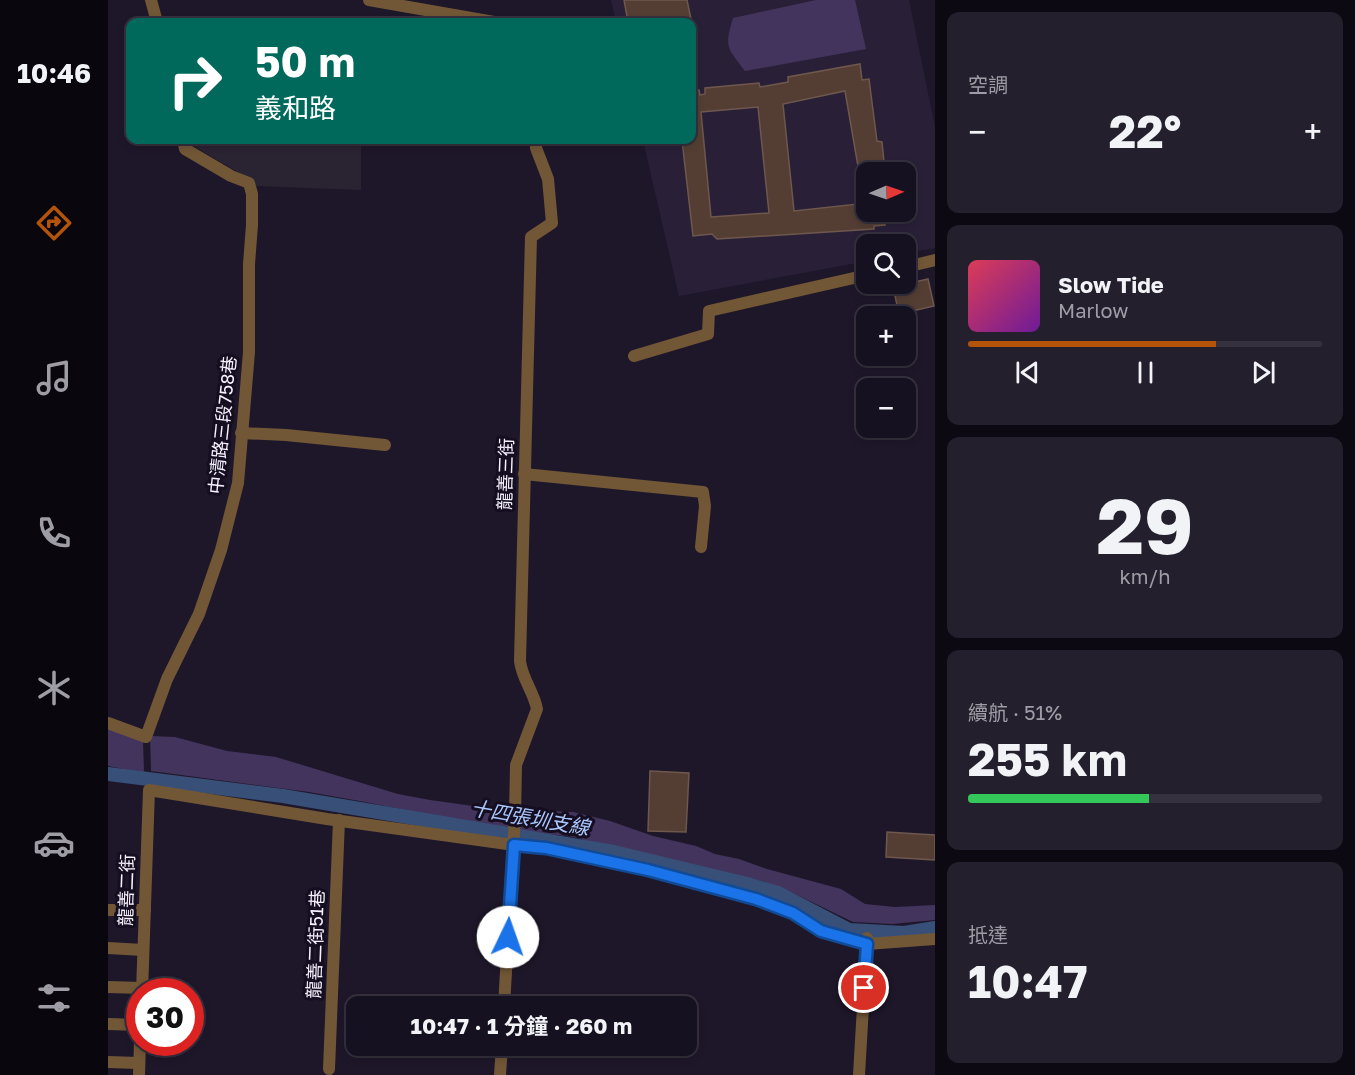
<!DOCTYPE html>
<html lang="zh-TW">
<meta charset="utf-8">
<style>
:root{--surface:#161120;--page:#231f2d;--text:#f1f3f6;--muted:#9e9da5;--line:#35313e;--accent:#b45309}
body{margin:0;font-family:"Golos Text","Noto Sans TC",sans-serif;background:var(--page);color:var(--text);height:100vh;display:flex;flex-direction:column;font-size:22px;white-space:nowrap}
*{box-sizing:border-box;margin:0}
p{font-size:20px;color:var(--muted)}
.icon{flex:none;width:33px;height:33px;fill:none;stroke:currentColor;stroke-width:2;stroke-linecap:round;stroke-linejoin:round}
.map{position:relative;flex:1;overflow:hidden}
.drawer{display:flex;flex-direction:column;gap:12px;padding:12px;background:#0c0912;width:420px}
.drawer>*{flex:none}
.banner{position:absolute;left:18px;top:18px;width:570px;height:126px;border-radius:12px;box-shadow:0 3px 9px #0003,0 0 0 2px var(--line);background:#00695c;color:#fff;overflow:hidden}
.needle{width:39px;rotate:88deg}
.buttons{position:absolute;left:748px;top:162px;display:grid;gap:12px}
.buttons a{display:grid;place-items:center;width:60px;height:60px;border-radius:12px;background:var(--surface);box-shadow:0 3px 9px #0003,0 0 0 2px var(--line);font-size:30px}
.speed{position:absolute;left:18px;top:978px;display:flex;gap:12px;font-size:30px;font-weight:700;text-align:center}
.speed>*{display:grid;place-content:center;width:78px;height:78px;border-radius:50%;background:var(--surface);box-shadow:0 3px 9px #0003,0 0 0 2px var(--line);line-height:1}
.speed .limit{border:9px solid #d22;background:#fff;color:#111}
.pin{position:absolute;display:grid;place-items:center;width:51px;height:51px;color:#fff;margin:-26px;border:3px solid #fff;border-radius:50%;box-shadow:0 2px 6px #0007}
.me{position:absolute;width:66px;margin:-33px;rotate:3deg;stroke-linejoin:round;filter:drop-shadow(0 0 4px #0008)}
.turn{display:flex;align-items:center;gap:21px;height:126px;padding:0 30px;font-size:27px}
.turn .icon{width:78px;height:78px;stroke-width:2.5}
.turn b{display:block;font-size:42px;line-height:51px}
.big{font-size:45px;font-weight:700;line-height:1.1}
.drawer .tile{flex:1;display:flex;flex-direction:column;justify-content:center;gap:9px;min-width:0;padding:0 21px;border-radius:12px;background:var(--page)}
.drawer .dial{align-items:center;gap:0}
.dial b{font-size:78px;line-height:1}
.song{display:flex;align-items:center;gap:18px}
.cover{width:72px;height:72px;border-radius:9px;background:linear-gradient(135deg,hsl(350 70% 55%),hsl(280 70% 35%))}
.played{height:6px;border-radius:3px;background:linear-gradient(90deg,var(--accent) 70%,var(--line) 70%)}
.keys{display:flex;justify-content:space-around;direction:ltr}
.heat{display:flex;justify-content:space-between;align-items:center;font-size:33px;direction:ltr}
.charge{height:9px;border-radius:4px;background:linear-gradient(90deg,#34c759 51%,var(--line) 0)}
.trip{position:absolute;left:238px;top:996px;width:351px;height:60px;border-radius:12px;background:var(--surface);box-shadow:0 3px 9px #0003,0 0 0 2px var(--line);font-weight:700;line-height:60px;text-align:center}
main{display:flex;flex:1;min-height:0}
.tab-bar{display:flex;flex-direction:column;width:108px;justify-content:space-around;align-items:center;background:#09070d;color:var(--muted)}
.tab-bar .icon{width:42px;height:42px}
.tab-bar .active{color:var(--accent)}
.tab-bar b{font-size:27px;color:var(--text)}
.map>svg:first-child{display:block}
.built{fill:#292038;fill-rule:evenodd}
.industrial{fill:#2a2332}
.green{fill:#43345e}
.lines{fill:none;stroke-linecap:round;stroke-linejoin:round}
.canal{stroke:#384f78;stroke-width:14}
.building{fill:#543e34;stroke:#6e574c;stroke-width:1.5;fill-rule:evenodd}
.minor{stroke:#725736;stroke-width:12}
.route-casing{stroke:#114b97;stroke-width:15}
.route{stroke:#1a73e8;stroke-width:10}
.labels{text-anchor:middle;stroke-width:6;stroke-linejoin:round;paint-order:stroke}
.street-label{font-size:18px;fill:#f6f2ff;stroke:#150e20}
.water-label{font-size:20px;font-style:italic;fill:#a9c7fd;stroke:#150e20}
</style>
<main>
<nav class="tab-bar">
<b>10:46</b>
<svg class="icon active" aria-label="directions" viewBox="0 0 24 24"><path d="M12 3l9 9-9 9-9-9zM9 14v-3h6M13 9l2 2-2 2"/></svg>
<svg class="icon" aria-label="music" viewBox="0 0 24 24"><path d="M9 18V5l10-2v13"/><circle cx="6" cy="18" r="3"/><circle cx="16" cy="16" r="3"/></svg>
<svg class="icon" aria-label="phone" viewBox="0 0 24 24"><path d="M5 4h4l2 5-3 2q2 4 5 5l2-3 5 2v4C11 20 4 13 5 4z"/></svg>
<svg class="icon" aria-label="climate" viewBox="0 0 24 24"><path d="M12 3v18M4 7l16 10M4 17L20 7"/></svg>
<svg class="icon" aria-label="car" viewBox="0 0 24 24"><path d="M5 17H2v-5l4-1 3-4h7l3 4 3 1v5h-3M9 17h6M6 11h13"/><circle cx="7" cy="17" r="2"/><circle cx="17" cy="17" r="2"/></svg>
<svg class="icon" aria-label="filters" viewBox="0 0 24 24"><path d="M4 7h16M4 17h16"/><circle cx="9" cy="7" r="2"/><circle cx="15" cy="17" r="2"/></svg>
</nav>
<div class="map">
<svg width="827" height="1075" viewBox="0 0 827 1075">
<rect width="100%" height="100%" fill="#1e172a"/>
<path class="built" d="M 503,0 L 801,0 L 827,127 L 827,248 L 798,253 L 798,244 L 759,244 L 759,261 L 571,296 L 535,140 L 584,140 L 584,22 L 508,22 ZM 759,172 L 798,172 L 798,212 L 759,212 Z"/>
<path class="industrial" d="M 81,140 L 253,140 L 253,190 L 147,186 L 140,178 L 82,144 Z"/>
<g class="green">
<path d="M 708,0 L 747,0 L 758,49 L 637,71 C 619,47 616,48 625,18 Z"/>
<path d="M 0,727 L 35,740 L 36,773 L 0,766 Z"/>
<path d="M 42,736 L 67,737 L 119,751 L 168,757 L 290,794 L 322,800 L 387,809 L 465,812 L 502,821 L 545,836 L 588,846 L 607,854 L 631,859 L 659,869 L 733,889 L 757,904 L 787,907 L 827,905 L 827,920 L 784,924 L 745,922 L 683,892 L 657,882 L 501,847 L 465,837 L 377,826 L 257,802 L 201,792 L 43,771 Z"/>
</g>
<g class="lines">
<path class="canal" d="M 0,774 L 175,796 L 506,852 L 639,884 L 670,893 L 741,930 L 796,933 L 827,928"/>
</g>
<g class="building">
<path d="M 516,0 L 579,0 L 583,19 L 567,22 L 520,22 Z"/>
<path d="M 752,64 L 754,80 L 761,79 L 769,141 L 774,142 L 777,172 L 751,172 L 737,91 L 675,104 L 686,211 L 759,203 L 759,212 L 776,212 L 777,225 L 766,226 L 766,229 L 609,239 L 604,234 L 585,236 L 574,140 L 584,140 L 584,90 L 591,90 L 592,95 L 597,94 L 597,88 L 651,83 L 652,87 L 680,82 L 680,77 ZM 650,107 L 661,213 L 603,217 L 593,112 Z"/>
<path d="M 820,279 L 826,306 L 791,314 L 785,287 Z"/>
<path d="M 542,771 L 581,773 L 578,832 L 540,831 Z"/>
<path d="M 779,832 L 827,835 L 827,860 L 778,857 Z"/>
</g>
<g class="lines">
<g class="minor">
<path d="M 43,0 L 49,22"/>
<path d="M 261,0 L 386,22"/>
<path d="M 798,267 L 827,260"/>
<path d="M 526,356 L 600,334 L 601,311 L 759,275"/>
<path d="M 133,433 L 178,435 L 277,445"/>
<path d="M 416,474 L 595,492 L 597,506 L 593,547"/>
<path d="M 0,723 L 38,737 L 59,679 L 91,614 L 113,550 L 130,483 L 141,352 L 141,264 L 144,225 L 144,194 L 141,183 L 123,176 L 77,149 L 75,140"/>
<path d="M 0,910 L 37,910"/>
<path d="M 0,948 L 35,950"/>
<path d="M 0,987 L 34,988"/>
<path d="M 34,992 L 41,790 L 219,819 L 406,845 L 439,848 L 540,870 L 648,899 L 685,913 L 713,931 L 759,944 L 827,939"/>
<path d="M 396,1006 L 407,816 L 408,765 L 429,709 C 426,692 414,679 412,661 L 423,237 L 444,223 L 440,179 L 428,148 L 428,140"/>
<path d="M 0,1024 L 32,1025"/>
<path d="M 0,1062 L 31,1063"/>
<path d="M 221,1069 L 231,820"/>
<path d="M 31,1075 L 32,1042"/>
<path d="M 392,1075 L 394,1046"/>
<path d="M 751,1075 L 759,938"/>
</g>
</g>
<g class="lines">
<g class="route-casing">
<path id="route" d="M 400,937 L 406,845 L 438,848 L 540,870 L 648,899 L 685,913 L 713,931 L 759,944 L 756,988"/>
</g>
<use href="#route" class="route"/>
</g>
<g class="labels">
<g class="street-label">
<text transform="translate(115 425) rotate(-84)" y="6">中清路三段758巷</text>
<text transform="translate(398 474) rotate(-88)" y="6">龍善三街</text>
<text transform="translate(19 890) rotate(-88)" y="6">龍善二街</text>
<text transform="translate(208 944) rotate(-88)" y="6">龍善二街51巷</text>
</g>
<g class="water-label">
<text transform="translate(422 818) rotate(10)" y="7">十四張圳支線</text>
</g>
</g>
</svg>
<div class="buttons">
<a><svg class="needle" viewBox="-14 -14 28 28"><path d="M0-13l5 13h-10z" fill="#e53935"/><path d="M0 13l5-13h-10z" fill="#9e9da5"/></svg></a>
<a><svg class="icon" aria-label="search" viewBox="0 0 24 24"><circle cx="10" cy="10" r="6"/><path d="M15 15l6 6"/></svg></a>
<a>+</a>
<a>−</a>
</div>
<div class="speed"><div class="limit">30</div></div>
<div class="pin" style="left:756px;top:988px;background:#d93025"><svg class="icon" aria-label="arrive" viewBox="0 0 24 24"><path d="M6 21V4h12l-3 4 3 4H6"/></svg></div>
<svg class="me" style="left:400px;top:937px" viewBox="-20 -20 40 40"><circle r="19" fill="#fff"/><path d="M0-13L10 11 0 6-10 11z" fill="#1a73e8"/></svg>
<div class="trip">10:47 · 1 分鐘 · 260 m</div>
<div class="banner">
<div class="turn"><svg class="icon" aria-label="right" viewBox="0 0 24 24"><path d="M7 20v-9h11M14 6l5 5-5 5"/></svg><div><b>50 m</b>義和路</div></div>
</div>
</div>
<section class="drawer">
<div class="tile"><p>空調</p>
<div class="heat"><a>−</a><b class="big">22°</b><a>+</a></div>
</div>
<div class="tile">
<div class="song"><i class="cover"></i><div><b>Slow Tide</b><p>Marlow</p></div></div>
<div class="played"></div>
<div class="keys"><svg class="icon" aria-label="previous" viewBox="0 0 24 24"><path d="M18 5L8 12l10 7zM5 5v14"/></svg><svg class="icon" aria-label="pause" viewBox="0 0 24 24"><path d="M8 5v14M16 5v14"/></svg><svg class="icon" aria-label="next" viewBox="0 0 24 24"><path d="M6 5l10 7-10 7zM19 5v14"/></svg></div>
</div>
<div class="tile dial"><b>29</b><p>km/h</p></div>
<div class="tile"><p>續航 · 51%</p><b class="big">255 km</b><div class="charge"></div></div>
<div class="tile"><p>抵達</p><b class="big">10:47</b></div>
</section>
</main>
